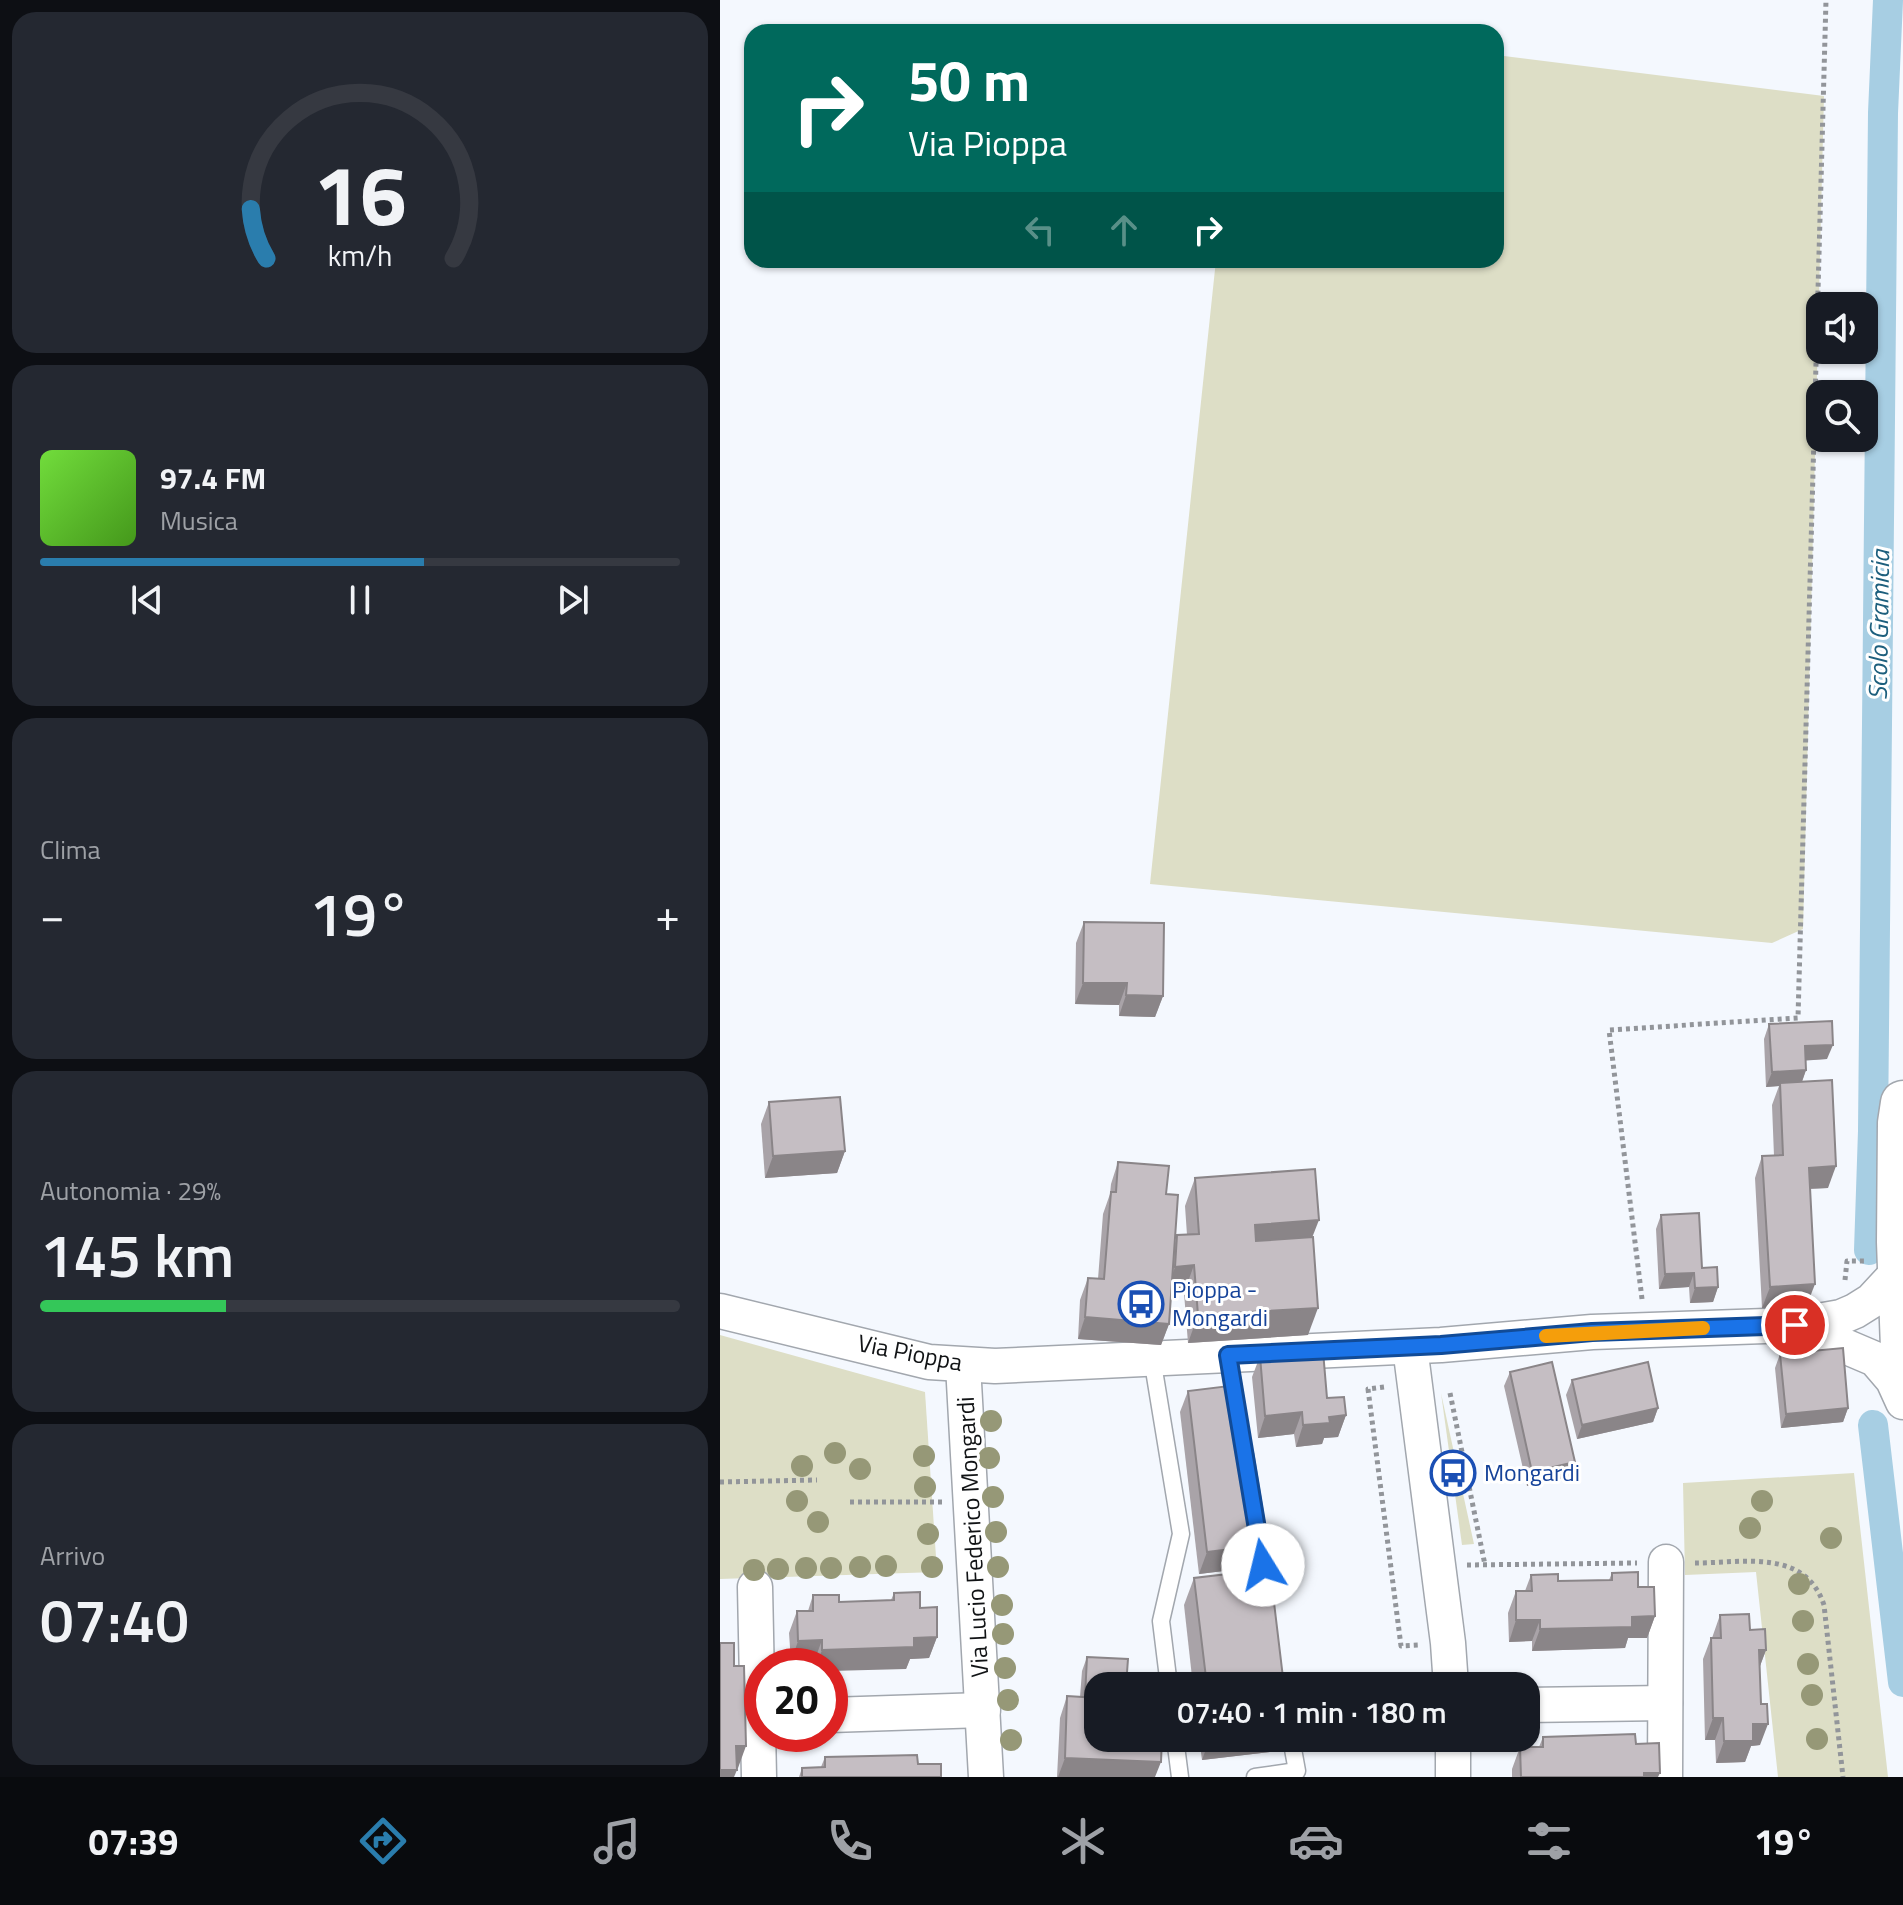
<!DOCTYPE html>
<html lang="it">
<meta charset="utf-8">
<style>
:root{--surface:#171b24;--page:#242831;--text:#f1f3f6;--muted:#9ea1a6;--line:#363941;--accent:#2a7dad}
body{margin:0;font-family:"Titillium Web",sans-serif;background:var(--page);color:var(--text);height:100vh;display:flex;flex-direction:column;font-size:30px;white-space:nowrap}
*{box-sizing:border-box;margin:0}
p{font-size:26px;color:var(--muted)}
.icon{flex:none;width:44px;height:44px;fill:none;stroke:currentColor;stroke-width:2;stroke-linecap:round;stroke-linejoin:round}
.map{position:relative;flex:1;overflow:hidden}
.panel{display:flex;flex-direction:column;gap:12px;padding:12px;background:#0d0f14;width:720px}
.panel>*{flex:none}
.banner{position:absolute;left:24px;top:24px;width:760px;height:244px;border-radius:24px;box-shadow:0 2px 6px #0004;background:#00695c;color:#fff;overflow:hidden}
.fabs{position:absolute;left:1086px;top:292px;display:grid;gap:16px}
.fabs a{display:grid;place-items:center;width:72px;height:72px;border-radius:16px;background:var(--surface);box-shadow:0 2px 6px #0004;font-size:40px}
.speed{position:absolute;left:24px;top:1648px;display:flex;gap:16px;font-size:40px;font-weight:700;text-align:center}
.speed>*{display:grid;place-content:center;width:104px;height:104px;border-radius:50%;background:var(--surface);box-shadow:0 2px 6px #0004;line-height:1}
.speed .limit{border:12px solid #d22;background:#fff;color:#111}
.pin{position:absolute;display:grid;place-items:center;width:68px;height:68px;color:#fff;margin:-34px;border:4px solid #fff;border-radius:50%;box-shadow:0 2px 8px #0007}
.me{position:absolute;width:88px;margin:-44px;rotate:351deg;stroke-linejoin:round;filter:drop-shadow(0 0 6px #0008)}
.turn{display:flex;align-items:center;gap:28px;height:168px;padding:0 32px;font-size:36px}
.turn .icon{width:104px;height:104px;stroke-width:2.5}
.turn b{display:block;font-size:56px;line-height:68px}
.lanes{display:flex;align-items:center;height:76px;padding:0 32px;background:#0003;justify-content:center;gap:40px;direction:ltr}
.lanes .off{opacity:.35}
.big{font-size:60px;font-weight:600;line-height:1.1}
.panel .tile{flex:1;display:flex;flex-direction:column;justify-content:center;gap:12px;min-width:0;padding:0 28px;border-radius:24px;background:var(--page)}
.panel .dial{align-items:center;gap:0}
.dial svg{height:208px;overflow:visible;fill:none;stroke:var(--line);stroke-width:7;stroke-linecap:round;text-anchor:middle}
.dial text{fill:var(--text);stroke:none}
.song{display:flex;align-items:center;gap:24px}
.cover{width:96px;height:96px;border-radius:12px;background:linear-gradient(135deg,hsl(100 70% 55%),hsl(100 70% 35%))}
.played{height:8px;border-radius:4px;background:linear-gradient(90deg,var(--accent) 60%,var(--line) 60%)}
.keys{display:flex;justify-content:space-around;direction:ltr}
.heat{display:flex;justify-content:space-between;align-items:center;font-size:44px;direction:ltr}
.charge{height:12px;border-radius:6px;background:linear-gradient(90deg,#34c759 29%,var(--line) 0)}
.trip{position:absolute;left:364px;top:1672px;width:456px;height:80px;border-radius:24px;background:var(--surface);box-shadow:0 2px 6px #0004;font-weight:600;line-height:80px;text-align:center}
.menu{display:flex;height:128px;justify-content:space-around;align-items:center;background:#090b0e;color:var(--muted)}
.menu .icon{width:56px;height:56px}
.menu .selected{color:var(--accent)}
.menu b{font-size:36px;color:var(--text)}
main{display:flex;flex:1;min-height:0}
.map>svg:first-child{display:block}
.green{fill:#dddec6}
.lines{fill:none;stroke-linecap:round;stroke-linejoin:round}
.canal{stroke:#a7cee3;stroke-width:30}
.lane-casing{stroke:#a2a7ae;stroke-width:19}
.street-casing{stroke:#a2a7ae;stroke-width:37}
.primary-casing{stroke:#a2a7ae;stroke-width:47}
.path{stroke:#92959a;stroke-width:5;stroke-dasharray:4 4;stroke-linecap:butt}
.lane{stroke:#fff;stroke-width:16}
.street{stroke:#fff;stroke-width:34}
.primary{stroke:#fff;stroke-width:44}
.tree{fill:#969877}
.wall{fill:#a9a3a8}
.shaded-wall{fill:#8a8588}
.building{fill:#c5bec3;stroke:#8a8588;stroke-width:2}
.route-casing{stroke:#114b97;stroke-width:20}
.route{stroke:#1a73e8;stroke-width:14}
.slow{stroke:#f59e0b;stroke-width:14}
.labels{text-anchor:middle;stroke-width:6;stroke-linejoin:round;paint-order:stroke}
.transit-label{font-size:24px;fill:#164399;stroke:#fff;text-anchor:start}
.street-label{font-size:24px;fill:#111315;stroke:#fff}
.water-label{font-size:26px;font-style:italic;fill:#1d5f7d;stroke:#fff}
</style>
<main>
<section class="panel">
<div class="tile dial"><svg viewBox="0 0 100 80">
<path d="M14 69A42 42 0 1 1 86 69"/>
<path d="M14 69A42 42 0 0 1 8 50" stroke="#2a7dad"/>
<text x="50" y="56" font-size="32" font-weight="700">16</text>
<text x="50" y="72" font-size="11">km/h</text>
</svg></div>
<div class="tile">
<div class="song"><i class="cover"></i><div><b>97.4 FM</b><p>Musica</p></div></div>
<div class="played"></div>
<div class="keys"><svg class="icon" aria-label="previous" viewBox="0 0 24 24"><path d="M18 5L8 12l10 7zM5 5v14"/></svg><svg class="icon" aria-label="pause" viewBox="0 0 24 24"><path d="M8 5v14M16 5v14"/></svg><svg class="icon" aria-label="next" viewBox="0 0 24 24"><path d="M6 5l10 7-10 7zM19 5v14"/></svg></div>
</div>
<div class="tile"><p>Clima</p>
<div class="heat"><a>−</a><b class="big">19°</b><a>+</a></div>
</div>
<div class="tile"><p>Autonomia · 29%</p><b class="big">145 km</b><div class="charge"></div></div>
<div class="tile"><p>Arrivo</p><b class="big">07:40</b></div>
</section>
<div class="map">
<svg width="1183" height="1777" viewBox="0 0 1183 1777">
<rect width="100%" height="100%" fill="#f4f8fe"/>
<g class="green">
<path d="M 776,55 L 1104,96 L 1083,929 L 1052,943 L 430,884 L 496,260 L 776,260 Z"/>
<path d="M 0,1335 L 205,1392 L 217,1572 L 0,1579 Z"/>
<path d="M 721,1393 L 754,1544 L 742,1545 Z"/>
<path d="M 1134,1473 L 1168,1777 L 1058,1777 L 1036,1572 L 965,1575 L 963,1483 Z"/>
</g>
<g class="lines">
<g class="canal">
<path d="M 1149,1250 L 1153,1131 L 1163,113 L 1168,0"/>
<path d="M 1153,1425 L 1183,1682"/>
</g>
<g class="lane-casing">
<g id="lane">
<path d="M 508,1355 L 516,1404"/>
<path d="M 432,1358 L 461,1534 L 441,1621 L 449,1686"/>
<path d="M 525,1455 L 547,1590"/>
<path d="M 455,1738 L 460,1777"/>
<path d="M 535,1777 L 577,1771 L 571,1738"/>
</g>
</g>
<g class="street-casing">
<g id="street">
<path d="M 0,1311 L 209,1362 L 275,1366 L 721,1345 L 872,1332 L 1075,1325 L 1121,1317 L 1135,1311 L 1151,1301 L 1179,1271"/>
<path d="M 1075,1325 L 1155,1359 L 1173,1380 L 1183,1402"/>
<path d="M 690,1347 L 728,1643 L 731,1686"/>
<path d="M 243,1365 L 266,1777"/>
<path d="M 35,1587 L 39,1777"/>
<path d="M 806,1705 L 945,1703"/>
<path d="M 110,1715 L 263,1710"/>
<path d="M 733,1738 L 733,1777"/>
<path d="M 945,1777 L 946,1562"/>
</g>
</g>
<g class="primary-casing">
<path id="primary" d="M 1183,1103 L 1180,1123 L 1179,1242 L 1183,1348"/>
</g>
<g class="path">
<path d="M 1125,1280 L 1127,1261 L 1146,1261"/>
<path d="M 922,1299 L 889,1030 L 1078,1018 L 1106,0"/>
<path d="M 664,1387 L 648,1389 L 681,1646 L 700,1645"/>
<path d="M 730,1393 L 765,1565"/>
<path d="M 0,1482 L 97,1480"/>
<path d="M 130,1502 L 222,1502"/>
<path d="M 975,1563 C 1023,1563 1085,1548 1104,1605 L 1123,1777"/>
<path d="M 747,1565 L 917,1563"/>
</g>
<use href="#lane" class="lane"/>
<use href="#street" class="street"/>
<use href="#primary" class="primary"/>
</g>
<g class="tree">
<circle cx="271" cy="1421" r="11"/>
<circle cx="115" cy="1453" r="11"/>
<circle cx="204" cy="1456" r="11"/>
<circle cx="269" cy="1458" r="11"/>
<circle cx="82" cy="1466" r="11"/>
<circle cx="140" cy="1469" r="11"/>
<circle cx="205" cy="1487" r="11"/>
<circle cx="273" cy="1497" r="11"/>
<circle cx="77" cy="1501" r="11"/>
<circle cx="1042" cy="1501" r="11"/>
<circle cx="98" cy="1522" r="11"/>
<circle cx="1030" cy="1528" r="11"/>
<circle cx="276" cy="1532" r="11"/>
<circle cx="208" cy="1534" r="11"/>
<circle cx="1111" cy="1538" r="11"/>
<circle cx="166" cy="1566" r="11"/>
<circle cx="140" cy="1567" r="11"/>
<circle cx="212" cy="1567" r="11"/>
<circle cx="278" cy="1567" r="11"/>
<circle cx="86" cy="1568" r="11"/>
<circle cx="111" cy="1568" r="11"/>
<circle cx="58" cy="1569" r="11"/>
<circle cx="34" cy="1570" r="11"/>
<circle cx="1079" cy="1584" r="11"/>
<circle cx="282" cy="1605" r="11"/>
<circle cx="1083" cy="1621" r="11"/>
<circle cx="283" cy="1634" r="11"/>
<circle cx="1088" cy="1664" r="11"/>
<circle cx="285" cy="1668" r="11"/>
<circle cx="1092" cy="1695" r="11"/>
<circle cx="288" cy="1700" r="11"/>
<circle cx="1097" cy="1739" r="11"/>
<circle cx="291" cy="1740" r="11"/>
</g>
<g class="wall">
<path d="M 364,922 L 443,996 L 435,1017 L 399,1016 L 399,1005 L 355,1004 L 356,943 Z"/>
<path d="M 1049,1024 L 1107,1059 L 1086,1060 L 1086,1070 L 1082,1082 L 1108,1188 L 1090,1189 L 1087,1305 L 1042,1308 L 1035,1178 L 1042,1156 L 1054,1156 L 1052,1105 L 1059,1086 L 1046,1087 L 1044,1039 Z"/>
<path d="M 49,1102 L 125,1151 L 117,1173 L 45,1178 L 41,1124 Z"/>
<path d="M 398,1162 L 446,1194 L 455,1243 L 457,1235 L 467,1235 L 465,1206 L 475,1178 L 593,1237 L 588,1335 L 468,1343 L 464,1293 L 451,1294 L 449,1324 L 441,1345 L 358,1339 L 360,1300 L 368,1278 L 378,1279 L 383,1214 L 390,1194 L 391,1184 Z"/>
<path d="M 941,1215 L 998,1287 L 993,1302 L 970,1303 L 969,1287 L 939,1289 L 936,1229 Z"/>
<path d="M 1060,1354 L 1128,1408 L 1123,1422 L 1061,1428 L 1055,1368 Z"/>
<path d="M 540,1356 L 607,1398 L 626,1415 L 618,1437 L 604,1438 L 602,1444 L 576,1447 L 574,1434 L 538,1438 L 532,1377 Z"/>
<path d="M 790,1372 L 855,1462 L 849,1477 L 807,1486 L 784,1386 Z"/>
<path d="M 852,1380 L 938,1408 L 933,1422 L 857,1439 L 846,1395 Z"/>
<path d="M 468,1391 L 536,1546 L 528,1568 L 479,1574 L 460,1412 Z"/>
<path d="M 892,1573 L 918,1587 L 935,1616 L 927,1638 L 908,1638 L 905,1648 L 812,1651 L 812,1641 L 789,1642 L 788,1613 L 796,1591 L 805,1591 L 811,1575 L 838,1581 L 889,1580 Z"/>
<path d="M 474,1578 L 564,1686 L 473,1686 L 464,1605 Z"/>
<path d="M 174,1593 L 200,1608 L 217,1637 L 209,1658 L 190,1659 L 186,1669 L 94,1666 L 94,1662 L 71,1662 L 69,1633 L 77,1611 L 88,1611 L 93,1595 L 119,1602 L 171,1600 Z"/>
<path d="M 1000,1615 L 1030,1630 L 1046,1650 L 1040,1666 L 1040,1745 L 1031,1746 L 1025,1762 L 996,1763 L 995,1740 L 985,1740 L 983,1659 L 991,1638 L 992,1638 Z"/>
<path d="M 367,1657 L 378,1686 L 435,1777 L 337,1777 L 340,1718 L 347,1696 L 360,1697 L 362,1671 Z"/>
<path d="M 823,1737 L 916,1744 L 938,1777 L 792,1777 L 792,1769 L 800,1747 L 819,1747 Z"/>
<path d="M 479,1738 L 563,1738 L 558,1751 L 482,1760 Z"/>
<path d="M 105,1757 L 198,1764 L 221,1777 L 79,1777 L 82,1768 L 101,1767 Z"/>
</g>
<g class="shaded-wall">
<path d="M 363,983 L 407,983 L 399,1005 L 355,1004 Z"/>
<path d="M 406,995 L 443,996 L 435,1017 L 399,1016 Z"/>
<path d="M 1113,1045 L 1107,1059 L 1080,1061 L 1085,1046 Z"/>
<path d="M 1086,1070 L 1081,1084 L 1060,1083 L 1059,1086 L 1046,1087 L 1052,1072 Z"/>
<path d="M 125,1151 L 117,1173 L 45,1178 L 53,1156 Z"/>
<path d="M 1116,1166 L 1108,1188 L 1081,1189 L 1089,1168 Z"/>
<path d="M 599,1220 L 588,1248 L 525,1253 L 535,1225 Z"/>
<path d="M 474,1265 L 464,1293 L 445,1295 L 455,1267 Z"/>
<path d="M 974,1273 L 969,1287 L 939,1289 L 945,1274 Z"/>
<path d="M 1095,1284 L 1087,1305 L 1042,1308 L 1050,1287 Z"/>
<path d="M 998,1287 L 993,1302 L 970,1303 L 975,1288 Z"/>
<path d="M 598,1308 L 588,1335 L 468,1343 L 478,1315 Z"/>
<path d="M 365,1317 L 449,1324 L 441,1345 L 358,1339 Z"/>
<path d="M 938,1408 L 933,1422 L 857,1439 L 862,1425 Z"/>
<path d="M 1128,1408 L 1123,1422 L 1061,1428 L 1066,1414 Z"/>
<path d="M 582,1412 L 574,1434 L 538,1438 L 545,1416 Z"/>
<path d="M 626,1415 L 618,1437 L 604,1438 L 602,1444 L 576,1447 L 583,1425 L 609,1417 Z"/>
<path d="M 855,1462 L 849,1477 L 807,1486 L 812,1472 Z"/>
<path d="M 536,1546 L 528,1568 L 479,1574 L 487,1552 Z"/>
<path d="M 935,1616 L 927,1638 L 908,1638 L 905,1648 L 812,1651 L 820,1629 L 912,1617 Z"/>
<path d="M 796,1620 L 820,1620 L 812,1641 L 789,1642 Z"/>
<path d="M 217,1637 L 209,1658 L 190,1659 L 186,1669 L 110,1671 L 110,1666 L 96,1666 L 102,1650 L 194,1638 Z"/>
<path d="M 102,1640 L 94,1662 L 71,1662 L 78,1641 Z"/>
<path d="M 1039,1650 L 1046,1650 L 1038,1671 Z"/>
<path d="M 993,1718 L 1003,1718 L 995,1740 L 985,1740 Z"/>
<path d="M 1033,1724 L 1048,1724 L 1040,1745 L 1031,1746 L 1025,1762 L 996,1763 L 1004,1741 Z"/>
<path d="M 490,1738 L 563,1738 L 558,1751 L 482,1760 Z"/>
<path d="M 16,1746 L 26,1746 L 18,1768 L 9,1768 Z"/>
<path d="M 345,1758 L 441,1762 L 435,1777 L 338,1777 Z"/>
<path d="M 0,1770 L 17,1770 L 14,1777 L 0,1777 Z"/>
<path d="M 924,1773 L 940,1773 L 938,1777 L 922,1777 Z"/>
</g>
<g class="building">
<path d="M 364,922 L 444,923 L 443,996 L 406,995 L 407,983 L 363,983 Z"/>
<path d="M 1112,1021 L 1113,1045 L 1085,1046 L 1086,1070 L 1052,1072 L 1049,1024 Z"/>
<path d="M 1112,1080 L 1116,1166 L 1089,1168 L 1095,1284 L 1050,1287 L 1042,1156 L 1063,1155 L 1060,1083 Z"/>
<path d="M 120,1097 L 125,1151 L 53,1156 L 49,1102 Z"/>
<path d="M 398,1162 L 449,1166 L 446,1194 L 458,1195 L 449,1324 L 365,1317 L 368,1278 L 384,1279 L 391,1192 L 396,1192 Z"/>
<path d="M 595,1169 L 599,1220 L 535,1225 L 536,1241 L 593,1237 L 598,1308 L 478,1315 L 474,1265 L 455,1267 L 457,1235 L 479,1234 L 475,1178 Z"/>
<path d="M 979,1213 L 982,1268 L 997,1267 L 998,1287 L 975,1288 L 974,1273 L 945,1274 L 941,1215 Z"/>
<path d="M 1123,1348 L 1128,1408 L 1066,1414 L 1060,1354 Z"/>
<path d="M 603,1351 L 607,1398 L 624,1397 L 626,1415 L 609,1417 L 610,1423 L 583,1425 L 582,1412 L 545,1416 L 540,1356 Z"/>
<path d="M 832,1362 L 855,1462 L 812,1472 L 790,1372 Z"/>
<path d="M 928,1362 L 938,1408 L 862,1425 L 852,1380 Z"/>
<path d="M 517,1385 L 536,1546 L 487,1552 L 468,1391 Z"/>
<path d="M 550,1569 L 564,1686 L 487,1686 L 474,1578 Z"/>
<path d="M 918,1572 L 918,1587 L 934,1587 L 935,1616 L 912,1617 L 912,1627 L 820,1629 L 820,1620 L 796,1620 L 796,1591 L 812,1591 L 811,1575 L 838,1574 L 838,1581 L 892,1580 L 892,1573 Z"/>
<path d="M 200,1592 L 200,1608 L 217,1607 L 217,1637 L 194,1638 L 194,1647 L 102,1650 L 102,1640 L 78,1641 L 77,1611 L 93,1611 L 93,1595 L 119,1595 L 119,1602 L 174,1600 L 174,1593 Z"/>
<path d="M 1029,1614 L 1030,1630 L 1045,1629 L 1046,1650 L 1039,1650 L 1041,1704 L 1047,1704 L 1048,1724 L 1033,1724 L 1033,1741 L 1004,1741 L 1003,1718 L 993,1718 L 991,1638 L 1001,1638 L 1000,1615 Z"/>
<path d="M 0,1643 L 14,1643 L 14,1666 L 24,1666 L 26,1746 L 16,1746 L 17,1770 L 0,1770 Z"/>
<path d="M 367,1657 L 408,1659 L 406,1686 L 378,1686 L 378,1698 L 365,1697 Z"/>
<path d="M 347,1696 L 378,1698 L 378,1738 L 442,1738 L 441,1762 L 345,1758 Z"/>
<path d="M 915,1734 L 916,1744 L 939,1743 L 940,1773 L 924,1773 L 924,1777 L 801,1777 L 800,1747 L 823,1747 L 823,1737 Z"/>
<path d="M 197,1755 L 198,1764 L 221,1764 L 221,1777 L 82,1777 L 82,1768 L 105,1767 L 105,1757 Z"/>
</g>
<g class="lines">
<g class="route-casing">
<path id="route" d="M 543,1565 L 508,1355 L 721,1345 L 872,1332 L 1075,1325"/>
</g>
<use href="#route" class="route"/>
<path class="slow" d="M 826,1336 L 983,1328"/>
</g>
<defs>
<g id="bus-ring" transform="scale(2.3)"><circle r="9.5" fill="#fff" stroke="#1a4fb4" stroke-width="1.5"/><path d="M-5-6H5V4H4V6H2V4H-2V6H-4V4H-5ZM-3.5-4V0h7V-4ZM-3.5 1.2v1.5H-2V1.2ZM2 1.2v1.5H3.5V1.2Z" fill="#1a4fb4"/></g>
</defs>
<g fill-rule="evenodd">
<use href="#bus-ring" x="421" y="1304"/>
<use href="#bus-ring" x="733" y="1473"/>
</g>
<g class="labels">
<g class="transit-label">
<text x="452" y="1298">Pioppa -<tspan x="452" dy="28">Mongardi</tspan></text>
<text x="764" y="1481">Mongardi</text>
</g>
<g class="street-label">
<text transform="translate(190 1353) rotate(11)" y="8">Via Pioppa</text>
<text transform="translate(253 1537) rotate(-93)" y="8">Via Lucio Federico Mongardi</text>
</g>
<g class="water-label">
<text transform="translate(1159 625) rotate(-89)" y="9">Scolo Gramicia</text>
</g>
</g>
</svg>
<div class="fabs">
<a><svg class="icon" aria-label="sound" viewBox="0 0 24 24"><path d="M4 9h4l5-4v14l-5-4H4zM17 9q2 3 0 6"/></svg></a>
<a><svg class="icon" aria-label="search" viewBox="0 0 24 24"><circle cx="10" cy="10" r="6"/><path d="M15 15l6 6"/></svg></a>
</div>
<div class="speed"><div class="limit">20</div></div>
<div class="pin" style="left:1075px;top:1325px;background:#d93025"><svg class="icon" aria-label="arrive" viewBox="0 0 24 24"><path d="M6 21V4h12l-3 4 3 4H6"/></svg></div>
<svg class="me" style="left:543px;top:1565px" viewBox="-20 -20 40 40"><circle r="19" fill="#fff"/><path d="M0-13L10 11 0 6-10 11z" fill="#1a73e8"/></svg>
<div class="trip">07:40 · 1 min · 180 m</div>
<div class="banner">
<div class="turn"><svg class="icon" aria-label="right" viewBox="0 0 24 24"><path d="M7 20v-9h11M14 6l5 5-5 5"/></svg><div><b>50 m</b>Via Pioppa</div></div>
<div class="lanes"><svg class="icon off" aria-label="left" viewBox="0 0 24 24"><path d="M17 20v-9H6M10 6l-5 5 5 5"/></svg><svg class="icon off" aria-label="ahead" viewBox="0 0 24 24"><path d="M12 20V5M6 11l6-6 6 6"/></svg><svg class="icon" aria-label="right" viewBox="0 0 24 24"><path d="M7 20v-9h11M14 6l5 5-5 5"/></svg></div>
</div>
</div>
</main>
<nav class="menu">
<b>07:39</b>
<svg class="icon selected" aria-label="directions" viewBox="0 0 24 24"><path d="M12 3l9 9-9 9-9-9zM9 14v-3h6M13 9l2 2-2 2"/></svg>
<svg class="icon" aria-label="music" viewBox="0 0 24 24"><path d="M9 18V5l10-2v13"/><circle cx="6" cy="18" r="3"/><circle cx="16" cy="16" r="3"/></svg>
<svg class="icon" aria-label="phone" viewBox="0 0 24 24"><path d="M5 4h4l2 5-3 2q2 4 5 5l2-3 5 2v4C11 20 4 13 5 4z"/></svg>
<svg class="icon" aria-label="climate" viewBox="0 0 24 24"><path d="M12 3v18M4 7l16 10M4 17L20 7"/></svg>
<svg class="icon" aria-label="car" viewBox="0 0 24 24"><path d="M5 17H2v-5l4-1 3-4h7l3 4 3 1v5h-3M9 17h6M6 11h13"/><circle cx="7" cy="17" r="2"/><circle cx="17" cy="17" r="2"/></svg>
<svg class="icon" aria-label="filters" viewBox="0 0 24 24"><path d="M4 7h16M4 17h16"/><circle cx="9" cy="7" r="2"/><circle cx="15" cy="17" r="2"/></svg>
<b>19°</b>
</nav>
